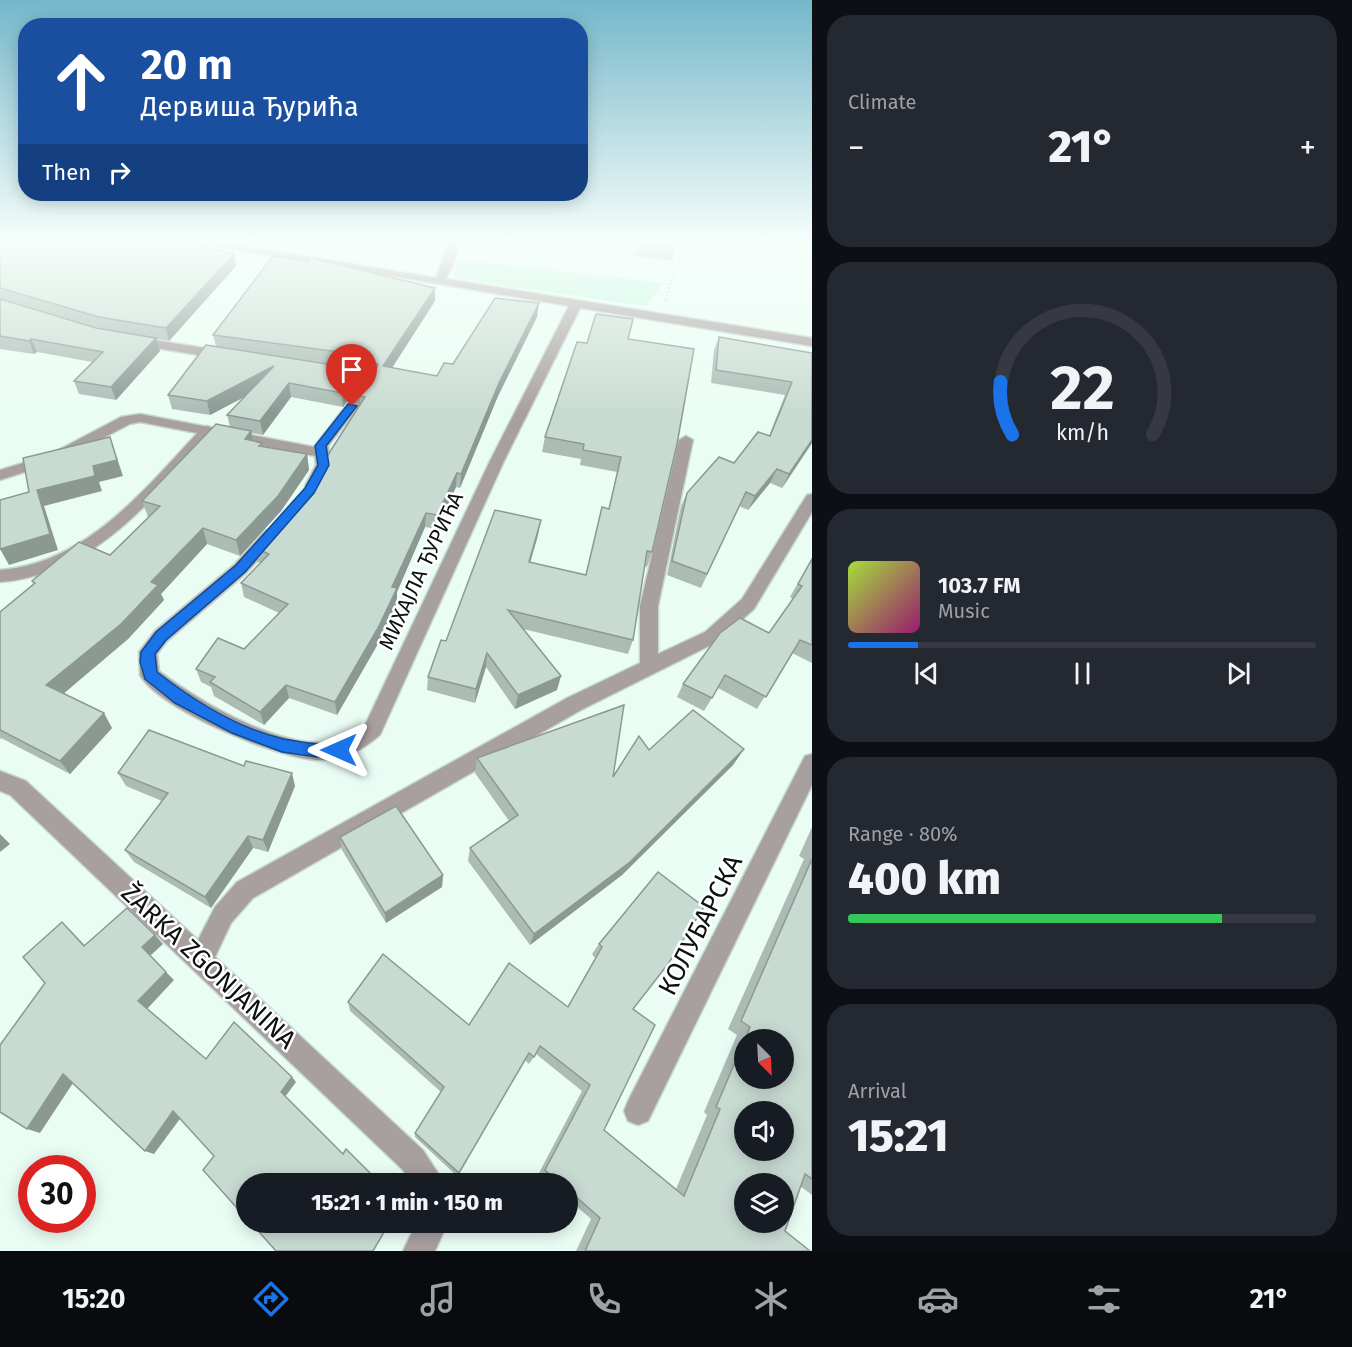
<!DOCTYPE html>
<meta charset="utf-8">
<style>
:root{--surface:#171b24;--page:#242831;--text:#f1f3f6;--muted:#9ea1a6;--line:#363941;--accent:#1a73e8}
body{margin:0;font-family:"Fira Sans",sans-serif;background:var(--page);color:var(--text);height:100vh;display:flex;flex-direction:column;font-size:22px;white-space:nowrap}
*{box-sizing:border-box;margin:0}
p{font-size:20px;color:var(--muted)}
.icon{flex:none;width:33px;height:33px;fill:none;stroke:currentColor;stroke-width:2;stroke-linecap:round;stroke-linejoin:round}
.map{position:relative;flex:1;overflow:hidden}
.drawer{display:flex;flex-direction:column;gap:15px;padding:15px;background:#0d0f14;width:540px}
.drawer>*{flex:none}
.hud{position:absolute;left:18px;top:18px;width:570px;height:183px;border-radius:24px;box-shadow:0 3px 15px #0003;background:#1a4fa0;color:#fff;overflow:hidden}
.needle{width:39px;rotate:156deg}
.fabs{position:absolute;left:734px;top:1029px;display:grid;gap:12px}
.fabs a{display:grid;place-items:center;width:60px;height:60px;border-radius:50%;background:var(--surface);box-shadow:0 3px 15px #0003;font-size:30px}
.speed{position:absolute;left:18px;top:1155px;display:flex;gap:12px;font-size:30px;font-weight:700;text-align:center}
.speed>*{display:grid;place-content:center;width:78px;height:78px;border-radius:50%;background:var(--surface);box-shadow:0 3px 15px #0003;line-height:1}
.speed .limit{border:9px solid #d22;background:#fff;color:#111}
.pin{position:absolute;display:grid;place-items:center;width:51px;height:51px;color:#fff;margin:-62px -26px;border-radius:50% 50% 50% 0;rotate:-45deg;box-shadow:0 0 6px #0007}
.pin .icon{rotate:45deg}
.me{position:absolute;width:66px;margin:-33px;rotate:270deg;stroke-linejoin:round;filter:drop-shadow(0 0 4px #0008)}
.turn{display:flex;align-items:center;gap:21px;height:126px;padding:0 24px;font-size:27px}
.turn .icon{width:78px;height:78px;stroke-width:2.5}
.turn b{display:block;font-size:42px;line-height:51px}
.then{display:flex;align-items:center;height:57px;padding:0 24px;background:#0003;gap:12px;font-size:22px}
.big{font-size:45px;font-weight:800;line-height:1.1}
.drawer .tile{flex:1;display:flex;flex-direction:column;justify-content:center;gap:9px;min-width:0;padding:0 21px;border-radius:24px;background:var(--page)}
.drawer .dial{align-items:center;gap:0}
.dial svg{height:156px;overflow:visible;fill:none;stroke:var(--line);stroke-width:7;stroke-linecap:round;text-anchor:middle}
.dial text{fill:var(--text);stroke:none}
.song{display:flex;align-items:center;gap:18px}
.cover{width:72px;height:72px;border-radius:9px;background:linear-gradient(135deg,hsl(80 70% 55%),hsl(320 70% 35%))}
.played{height:6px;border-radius:3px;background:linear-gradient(90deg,var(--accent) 15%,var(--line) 15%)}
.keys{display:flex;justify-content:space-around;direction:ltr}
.heat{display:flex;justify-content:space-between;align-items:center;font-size:33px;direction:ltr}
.charge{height:9px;border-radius:4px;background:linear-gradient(90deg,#34c759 80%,var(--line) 0)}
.trip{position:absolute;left:236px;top:1173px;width:342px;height:60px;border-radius:30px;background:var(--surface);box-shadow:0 3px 15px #0003;font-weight:800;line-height:60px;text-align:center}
.tabs{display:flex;height:96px;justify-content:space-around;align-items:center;background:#090b0e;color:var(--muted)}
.tabs .icon{width:42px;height:42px}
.tabs .current{color:var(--accent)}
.tabs b{font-size:27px;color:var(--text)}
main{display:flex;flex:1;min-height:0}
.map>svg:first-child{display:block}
.green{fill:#c0f7e0}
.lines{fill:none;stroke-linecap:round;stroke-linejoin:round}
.lane-casing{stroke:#c6d7d0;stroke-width:3}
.street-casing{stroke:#c6d7d0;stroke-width:3}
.path{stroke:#a4b3ad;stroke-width:2;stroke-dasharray:1 3;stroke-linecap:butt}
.lane{fill:#a89f9f;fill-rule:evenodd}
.street{fill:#a89f9f;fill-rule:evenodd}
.wall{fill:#acbcb5;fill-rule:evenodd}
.shaded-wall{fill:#8c9993}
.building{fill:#c8dbd2;stroke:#8c9993;stroke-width:1.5;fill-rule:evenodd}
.route{fill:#1a73e8;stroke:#114b97;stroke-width:1.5}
.labels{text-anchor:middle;stroke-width:5;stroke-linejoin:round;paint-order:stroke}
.street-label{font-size:21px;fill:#0a110e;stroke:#fff}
.near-street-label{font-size:26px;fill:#0a110e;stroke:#fff}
</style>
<main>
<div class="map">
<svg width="812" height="1251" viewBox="0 0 812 1251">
<rect width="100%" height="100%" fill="#eafdf5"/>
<path class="green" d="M 460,259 L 663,283 L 646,306 L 459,279 L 453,274 Z"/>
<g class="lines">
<g class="lane-casing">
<path id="lane" d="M 208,426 L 215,430 L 213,433 C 153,497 95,575 0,582 L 0,570 C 89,563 147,486 203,427 Z"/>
</g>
<g class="street-casing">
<g id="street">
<path d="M 181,240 L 206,240 L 436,278 L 449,240 L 459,240 L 453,265 L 446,279 L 812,338 L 812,346 L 580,308 L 504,461 L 380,735 C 363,750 345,759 322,760 C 284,762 158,709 140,675 L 139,652 L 155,631 L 234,565 L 266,530 L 278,530 L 280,534 L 278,538 L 246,573 L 167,641 L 157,654 L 159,671 C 198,701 293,758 343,739 C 351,736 359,729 366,723 L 490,461 L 569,306 Z"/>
<path d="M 135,337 L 223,351 L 229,355 L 223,359 L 131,344 L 131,338 Z"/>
<path d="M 336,368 L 375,376 L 376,383 L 328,446 L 330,465 L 318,489 L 308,489 L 305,486 L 316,465 L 315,456 L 140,422 L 130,424 L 59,461 L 0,480 L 0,470 L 49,455 L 121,417 L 140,414 L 314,447 L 364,383 L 332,375 L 332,369 Z"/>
<path d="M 686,436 L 693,440 L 658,606 L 658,654 L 705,632 L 742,599 L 807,495 L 812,494 L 812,512 L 754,609 L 717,642 L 581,710 L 253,898 L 231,923 L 215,957 L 423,1150 L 445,1184 L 412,1184 L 403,1170 L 10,795 L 0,791 L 0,771 L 26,781 L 198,940 L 215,907 L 237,882 L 567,698 L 640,663 L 640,606 L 679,440 Z"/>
<path d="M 812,754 L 812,785 L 648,1121 L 638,1125 L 628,1121 L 624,1111 L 628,1101 L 805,756 Z"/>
<path d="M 417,1222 L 448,1222 L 435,1251 L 403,1251 Z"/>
</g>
</g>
<path class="path" d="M 666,300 L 673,272 L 687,240"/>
<use href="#lane" class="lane"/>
<use href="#street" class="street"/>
</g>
<g class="wall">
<path d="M 0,240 L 234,254 L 236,266 L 169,341 L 157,339 L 160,351 L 116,400 L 79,394 L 74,381 L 92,362 L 37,352 L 34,354 L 0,349 ZM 35,310 L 100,329 L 96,328 Z"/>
<path d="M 639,240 L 678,240 L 672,261 L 635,256 Z"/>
<path d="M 435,301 L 392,368 L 437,376 L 453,364 L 537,317 L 498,396 L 460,488 L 456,487 L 437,529 L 425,527 L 397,592 L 397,602 L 379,642 L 337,715 L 289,698 L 264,725 L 214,696 L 211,687 L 201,682 L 196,669 L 244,649 L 279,613 L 244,597 L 241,583 L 260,563 L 258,562 L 255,548 L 315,480 L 360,404 L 360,396 L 370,383 L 373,376 L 361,369 L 332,365 L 359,369 L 360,383 L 343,407 L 291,397 L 263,435 L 252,433 L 253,441 L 262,446 L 307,454 L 309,470 L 281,511 L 240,556 L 207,544 L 161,594 L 164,600 L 128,639 L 63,694 L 112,728 L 70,774 L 1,738 L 0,740 L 0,612 L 33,584 L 32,581 L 110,555 L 149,517 L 148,517 L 142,501 L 230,427 L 227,415 L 245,397 L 210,415 L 172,409 L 168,395 L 216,346 L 213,335 Z"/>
<path d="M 719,337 L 812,353 L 812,443 L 782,488 L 770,483 L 748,510 L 739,506 L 701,588 L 667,575 L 681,506 L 687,493 L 734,463 L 769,436 L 785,395 L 711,383 L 714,350 Z"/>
<path d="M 628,339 L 652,552 L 647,567 L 644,566 L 633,640 L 628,654 L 523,629 L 557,690 L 515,709 L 486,667 L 475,703 L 427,690 L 428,677 L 446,641 L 538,535 L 530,563 L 586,575 L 602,507 L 609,509 L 617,472 L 580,465 L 581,459 L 542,452 L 545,437 L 587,343 Z"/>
<path d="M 812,558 L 812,663 L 792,653 L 757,709 L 718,688 L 704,711 L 677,697 L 683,684 L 769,633 L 793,599 L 790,597 Z"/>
<path d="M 744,749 L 733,765 L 622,875 L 530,945 L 468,861 L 470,848 L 509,821 L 475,773 L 477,758 L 613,777 L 649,750 Z"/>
<path d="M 118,773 L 295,786 L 268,852 L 253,848 L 211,908 L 134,862 L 125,850 L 162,801 L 126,786 Z"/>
<path d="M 812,827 L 812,1195 L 800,1186 L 785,1231 L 810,1251 L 576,1251 L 591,1219 L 567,1198 L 567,1184 L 551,1184 L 539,1173 L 582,1091 L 536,1054 L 529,1064 L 525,1060 L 457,1176 L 415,1137 L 415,1133 L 441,1092 L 350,1011 L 348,1002 L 469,1025 L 567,1007 L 595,958 L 592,954 L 599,944 L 658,872 L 633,1009 L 604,1130 L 676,1189 L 707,1115 L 704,1112 L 737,1035 L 728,1029 L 804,859 L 799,856 ZM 744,1040 L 783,1040 L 744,1078 Z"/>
<path d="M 340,837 L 443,875 L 442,887 L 386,923 L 342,850 Z"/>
</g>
<g class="shaded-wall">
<path d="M 234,254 L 236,266 L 169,341 L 166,328 Z"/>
<path d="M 435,288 L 435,301 L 384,380 L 383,366 Z"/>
<path d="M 539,303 L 537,317 L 498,396 L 460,488 L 461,474 L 499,383 Z"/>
<path d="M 156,338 L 160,351 L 116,400 L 111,387 Z"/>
<path d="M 31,339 L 37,352 L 34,354 L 29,341 Z"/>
<path d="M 274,366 L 276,380 L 210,415 L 207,401 Z"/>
<path d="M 359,369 L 360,383 L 343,407 L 342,393 Z"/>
<path d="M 289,383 L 291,397 L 263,435 L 260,421 Z"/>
<path d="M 251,431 L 254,446 L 245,439 Z"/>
<path d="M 110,437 L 123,476 L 99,482 L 102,491 L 44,506 L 58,550 L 9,565 L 0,549 L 37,490 L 93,466 Z"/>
<path d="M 812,440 L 812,443 L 782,488 L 789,474 Z"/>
<path d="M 307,454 L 309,470 L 281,511 L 240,556 L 236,540 Z"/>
<path d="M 777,469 L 770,483 L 748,510 L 755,496 Z"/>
<path d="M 457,473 L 456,487 L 437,529 L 437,515 Z"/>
<path d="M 426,513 L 425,527 L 397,592 L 397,602 L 379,642 L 337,715 L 335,702 L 392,587 Z"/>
<path d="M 541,520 L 538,535 L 526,577 L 529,562 Z"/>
<path d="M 203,528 L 207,544 L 161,594 L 164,600 L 128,639 L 56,700 L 46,685 L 151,582 Z"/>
<path d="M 487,653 L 486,667 L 475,703 L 476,689 Z"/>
<path d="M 561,676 L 557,690 L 515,709 L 518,695 Z"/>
<path d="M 286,685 L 289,698 L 264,725 L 260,712 Z"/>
<path d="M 104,713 L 112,728 L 70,774 L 60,761 Z"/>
<path d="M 744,749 L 733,765 L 622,875 L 530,945 L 534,934 Z"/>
<path d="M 292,773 L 295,786 L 268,852 L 263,840 Z"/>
<path d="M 0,834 L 10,844 L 0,852 Z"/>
<path d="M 248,836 L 253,848 L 211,908 L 205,897 Z"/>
<path d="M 443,875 L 442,887 L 386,923 L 385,913 Z"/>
<path d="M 62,922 L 72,932 L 94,955 L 84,946 Z"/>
<path d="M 155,935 L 163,944 L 150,956 L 142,947 Z"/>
<path d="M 166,972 L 174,980 L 147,1009 L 138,1001 Z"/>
<path d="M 63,1074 L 75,1080 L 40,1133 L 27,1129 Z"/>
<path d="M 292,1077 L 296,1082 L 285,1097 L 281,1092 Z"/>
<path d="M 173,1111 L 182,1116 L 154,1154 L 145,1151 Z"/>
</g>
<g class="building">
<path d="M 0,240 L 177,240 L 234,254 L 166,328 L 99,317 L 0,288 Z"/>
<path d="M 639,240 L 678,240 L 676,248 L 639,243 Z"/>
<path d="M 273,256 L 309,262 L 311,258 L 435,288 L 383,366 L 437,376 L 444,363 L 453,364 L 495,298 L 539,303 L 499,383 L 461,474 L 457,473 L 437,515 L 426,513 L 392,587 L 397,588 L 378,628 L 335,702 L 286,685 L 260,712 L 210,682 L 215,677 L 196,669 L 218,638 L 244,649 L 288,604 L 241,583 L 269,554 L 255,548 L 315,480 L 331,450 L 365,397 L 360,396 L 370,383 L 378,364 L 361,355 L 213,335 Z"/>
<path d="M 0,299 L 96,328 L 156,338 L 111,387 L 74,381 L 103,352 L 31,339 L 29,341 L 0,336 Z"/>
<path d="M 596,314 L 633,319 L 628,339 L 694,349 L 677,444 L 652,552 L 647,551 L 633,640 L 508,610 L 561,676 L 518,695 L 487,653 L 476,689 L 428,677 L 441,640 L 446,641 L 495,510 L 541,520 L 529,562 L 586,575 L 602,507 L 609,509 L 621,457 L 583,450 L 584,444 L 545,437 L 577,342 L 587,343 Z"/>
<path d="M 719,337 L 812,353 L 812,440 L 789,474 L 777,469 L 755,496 L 746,492 L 707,574 L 672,561 L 687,493 L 719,457 L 734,463 L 758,432 L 770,436 L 792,382 L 716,370 Z"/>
<path d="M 206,345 L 359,369 L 342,393 L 289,383 L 260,421 L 227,415 L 274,366 L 207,401 L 168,395 Z"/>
<path d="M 216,424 L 251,431 L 245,439 L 262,443 L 259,446 L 307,454 L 278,496 L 236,540 L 203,528 L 151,582 L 158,585 L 121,624 L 46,685 L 104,713 L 60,761 L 0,730 L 0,612 L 35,583 L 32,581 L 79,542 L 110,555 L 160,506 L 142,501 Z"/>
<path d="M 110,437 L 117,460 L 93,466 L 95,476 L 37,490 L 50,534 L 0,549 L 0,500 L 29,492 L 23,458 Z"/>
<path d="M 812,559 L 812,645 L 800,640 L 766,697 L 725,675 L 712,698 L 683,684 L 720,633 L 740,618 L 769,633 L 802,586 L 798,584 Z"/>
<path d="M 624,705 L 613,777 L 639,736 L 649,750 L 693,710 L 744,749 L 630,862 L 534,934 L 470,848 L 518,815 L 477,758 Z"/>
<path d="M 149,730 L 244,766 L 246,761 L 292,773 L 263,840 L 248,836 L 205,897 L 125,850 L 168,793 L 118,773 Z"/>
<path d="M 396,806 L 443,875 L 385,913 L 340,837 Z"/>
<path d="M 812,859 L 812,1179 L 805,1174 L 785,1231 L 810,1251 L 585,1251 L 600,1218 L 567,1189 L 567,1184 L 560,1184 L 545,1170 L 590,1085 L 540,1046 L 534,1057 L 529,1053 L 459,1173 L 415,1133 L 444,1087 L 348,1002 L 383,954 L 469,1025 L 509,963 L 568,1007 L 602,947 L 599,944 L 658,872 L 704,907 L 668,964 L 633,1009 L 655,1025 L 604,1130 L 684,1196 L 720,1109 L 716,1107 L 744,1041 L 744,1078 L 783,1078 L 783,1040 L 745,1040 L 750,1027 L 741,1021 ZM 744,1112 L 783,1112 L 783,1150 L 744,1150 ZM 744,1184 L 783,1184 L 783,1222 L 744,1222 Z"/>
<path d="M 127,908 L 155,935 L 142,947 L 166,972 L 138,1001 L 206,1059 L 234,1022 L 292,1077 L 281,1092 L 343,1154 L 346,1149 L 381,1184 L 246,1184 L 246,1218 L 203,1170 L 214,1156 L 173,1111 L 145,1151 L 63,1074 L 27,1129 L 0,1112 L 0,1045 L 45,983 L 23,957 L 62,922 L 84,946 Z"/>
<path d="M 250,1222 L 390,1222 L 373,1251 L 276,1251 Z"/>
</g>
<linearGradient id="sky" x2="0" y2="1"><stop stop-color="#75b7ca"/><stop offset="0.58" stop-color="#f6fefa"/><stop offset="1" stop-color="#f6fefa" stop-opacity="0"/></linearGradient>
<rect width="812" height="415" fill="url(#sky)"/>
<path class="route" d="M 348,404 L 357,406 L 326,446 L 329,465 L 314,493 L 245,572 L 166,640 L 155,654 L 157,672 C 193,700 239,729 284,739 C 295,741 306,743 317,744 C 326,744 335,741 345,745 L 347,750 L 345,754 L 317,757 L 282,752 L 232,733 L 175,703 L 145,679 L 140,662 L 141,652 L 156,632 L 236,565 L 305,488 L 318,465 L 315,446 Z"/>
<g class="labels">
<g class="street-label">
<text transform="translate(421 571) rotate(-65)" y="7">МИХАЈЛА ЂУРИЋА</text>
</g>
<g class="near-street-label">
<text transform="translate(700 925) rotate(-63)" y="9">КОЛУБАРСКА</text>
<text transform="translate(209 966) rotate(43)" y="9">ŽARKA ZGONJANINA</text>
</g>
</g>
</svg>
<div class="fabs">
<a><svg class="needle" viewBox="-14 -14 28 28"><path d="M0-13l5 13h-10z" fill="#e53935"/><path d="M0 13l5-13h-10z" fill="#9ea1a6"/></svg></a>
<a><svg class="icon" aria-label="sound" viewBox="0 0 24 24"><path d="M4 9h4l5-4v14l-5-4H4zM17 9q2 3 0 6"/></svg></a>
<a><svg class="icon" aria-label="layers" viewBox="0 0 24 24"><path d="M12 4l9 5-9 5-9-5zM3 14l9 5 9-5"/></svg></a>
</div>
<div class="speed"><div class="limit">30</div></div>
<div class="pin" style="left:352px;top:406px;background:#d93025"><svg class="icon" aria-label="arrive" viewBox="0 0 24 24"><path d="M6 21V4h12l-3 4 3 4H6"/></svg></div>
<svg class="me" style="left:339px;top:750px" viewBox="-20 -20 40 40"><path d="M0-17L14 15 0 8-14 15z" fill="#1a73e8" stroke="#fff" stroke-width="4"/></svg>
<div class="trip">15:21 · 1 min · 150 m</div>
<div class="hud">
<div class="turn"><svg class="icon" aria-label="ahead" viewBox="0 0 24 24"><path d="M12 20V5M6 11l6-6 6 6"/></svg><div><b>20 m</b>Дервиша Ђурића</div></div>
<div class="then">Then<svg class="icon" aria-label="right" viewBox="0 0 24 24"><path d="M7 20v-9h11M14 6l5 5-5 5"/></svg></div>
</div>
</div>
<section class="drawer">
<div class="tile"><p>Climate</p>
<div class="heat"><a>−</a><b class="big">21°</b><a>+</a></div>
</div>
<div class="tile dial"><svg viewBox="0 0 100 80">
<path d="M14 69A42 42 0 1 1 86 69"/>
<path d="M14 69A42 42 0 0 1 8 42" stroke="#1a73e8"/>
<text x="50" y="56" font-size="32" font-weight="700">22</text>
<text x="50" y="72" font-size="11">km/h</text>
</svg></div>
<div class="tile">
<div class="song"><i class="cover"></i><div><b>103.7 FM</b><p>Music</p></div></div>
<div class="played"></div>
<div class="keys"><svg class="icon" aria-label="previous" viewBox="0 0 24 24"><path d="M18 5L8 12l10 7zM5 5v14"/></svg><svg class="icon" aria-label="pause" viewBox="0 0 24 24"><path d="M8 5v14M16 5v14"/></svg><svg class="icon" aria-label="next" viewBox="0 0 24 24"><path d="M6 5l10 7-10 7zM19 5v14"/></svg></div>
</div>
<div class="tile"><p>Range · 80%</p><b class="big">400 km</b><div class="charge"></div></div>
<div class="tile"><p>Arrival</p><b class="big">15:21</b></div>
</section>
</main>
<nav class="tabs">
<b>15:20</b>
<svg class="icon current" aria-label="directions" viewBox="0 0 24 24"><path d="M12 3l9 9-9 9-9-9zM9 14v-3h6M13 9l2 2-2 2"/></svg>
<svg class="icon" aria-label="music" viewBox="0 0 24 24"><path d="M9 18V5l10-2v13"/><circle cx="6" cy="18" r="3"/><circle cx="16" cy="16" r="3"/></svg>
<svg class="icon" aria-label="phone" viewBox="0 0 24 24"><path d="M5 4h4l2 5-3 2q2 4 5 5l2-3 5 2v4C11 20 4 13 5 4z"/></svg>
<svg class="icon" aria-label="climate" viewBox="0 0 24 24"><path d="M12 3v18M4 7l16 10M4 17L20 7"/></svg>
<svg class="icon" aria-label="car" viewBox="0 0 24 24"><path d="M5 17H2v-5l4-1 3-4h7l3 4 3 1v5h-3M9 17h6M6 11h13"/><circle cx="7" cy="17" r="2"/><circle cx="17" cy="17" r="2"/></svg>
<svg class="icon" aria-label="filters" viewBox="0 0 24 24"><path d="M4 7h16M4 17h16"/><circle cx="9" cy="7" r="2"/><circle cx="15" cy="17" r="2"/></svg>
<b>21°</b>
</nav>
